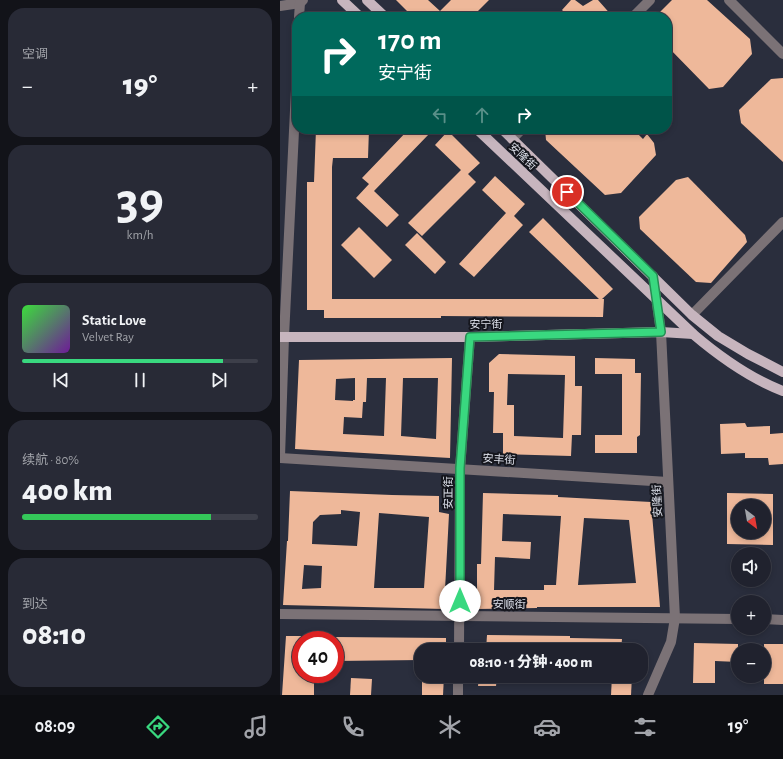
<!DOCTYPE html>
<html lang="zh">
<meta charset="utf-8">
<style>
:root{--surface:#20222e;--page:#282a36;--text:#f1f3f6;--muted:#a2a4aa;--line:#3d3f4a;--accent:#39d87f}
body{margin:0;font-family:"Alegreya Sans","Noto Sans SC",sans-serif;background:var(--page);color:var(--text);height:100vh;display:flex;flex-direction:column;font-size:15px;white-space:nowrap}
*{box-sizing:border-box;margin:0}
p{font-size:13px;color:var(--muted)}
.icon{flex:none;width:22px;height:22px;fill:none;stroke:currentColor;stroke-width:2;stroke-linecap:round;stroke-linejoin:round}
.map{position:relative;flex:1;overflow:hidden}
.drawer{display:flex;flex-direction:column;gap:8px;padding:8px;background:#121319;width:280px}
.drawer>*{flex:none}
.top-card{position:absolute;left:12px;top:12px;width:380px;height:122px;border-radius:16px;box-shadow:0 2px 6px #0003,0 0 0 1px var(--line);background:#00695c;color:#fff;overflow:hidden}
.needle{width:26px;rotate:149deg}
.buttons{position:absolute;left:451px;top:499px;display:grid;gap:8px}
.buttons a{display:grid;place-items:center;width:40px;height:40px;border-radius:50%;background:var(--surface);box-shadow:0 2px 6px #0003,0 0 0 1px var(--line);font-size:20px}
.speed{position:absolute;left:12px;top:631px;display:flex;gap:8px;font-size:20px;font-weight:700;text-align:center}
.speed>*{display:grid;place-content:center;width:52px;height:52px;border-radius:50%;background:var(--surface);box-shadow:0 2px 6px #0003,0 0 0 1px var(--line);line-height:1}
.speed .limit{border:6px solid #d22;background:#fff;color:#111}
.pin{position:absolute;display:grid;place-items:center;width:34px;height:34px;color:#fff;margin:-17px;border:2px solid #fff;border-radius:50%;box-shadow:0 1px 4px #0007}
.me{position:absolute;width:44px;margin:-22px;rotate:0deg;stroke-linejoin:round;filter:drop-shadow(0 0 3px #0008)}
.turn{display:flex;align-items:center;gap:14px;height:84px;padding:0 20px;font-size:18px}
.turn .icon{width:52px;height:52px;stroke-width:2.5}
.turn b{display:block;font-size:28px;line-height:34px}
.lanes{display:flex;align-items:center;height:38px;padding:0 20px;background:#0003;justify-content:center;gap:20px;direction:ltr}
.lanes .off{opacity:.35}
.big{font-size:30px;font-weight:800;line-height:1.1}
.drawer .widget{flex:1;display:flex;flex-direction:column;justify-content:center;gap:6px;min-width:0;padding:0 14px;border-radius:16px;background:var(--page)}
.drawer .dial{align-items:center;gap:0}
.dial b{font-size:52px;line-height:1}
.song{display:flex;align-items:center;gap:12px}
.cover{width:48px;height:48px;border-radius:6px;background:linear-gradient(135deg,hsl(120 70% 55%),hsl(280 70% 35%))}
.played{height:4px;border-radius:2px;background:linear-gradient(90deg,var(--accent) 85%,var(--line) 85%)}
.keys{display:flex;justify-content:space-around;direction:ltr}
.heat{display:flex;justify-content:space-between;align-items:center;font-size:22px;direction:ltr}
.charge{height:6px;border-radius:3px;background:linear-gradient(90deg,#34c759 80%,var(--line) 0)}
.trip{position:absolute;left:134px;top:643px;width:234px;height:40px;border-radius:16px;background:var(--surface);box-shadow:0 2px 6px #0003,0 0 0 1px var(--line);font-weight:800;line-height:40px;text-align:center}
.menu{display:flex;height:64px;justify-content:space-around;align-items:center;background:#0d0e12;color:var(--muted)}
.menu .icon{width:28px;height:28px}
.menu .current{color:var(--accent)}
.menu b{font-size:18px;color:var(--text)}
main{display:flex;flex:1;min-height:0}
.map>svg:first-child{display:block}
.building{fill:#eeb89a;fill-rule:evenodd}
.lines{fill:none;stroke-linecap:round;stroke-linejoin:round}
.minor{stroke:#7b7276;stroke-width:10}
.major{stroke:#c7b5be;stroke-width:10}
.route-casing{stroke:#258c53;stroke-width:10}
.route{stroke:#39d87f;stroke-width:7}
.labels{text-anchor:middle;stroke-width:4;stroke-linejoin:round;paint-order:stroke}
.street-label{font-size:11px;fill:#dde0ea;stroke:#15161d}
</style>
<main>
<section class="drawer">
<div class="widget"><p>空调</p>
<div class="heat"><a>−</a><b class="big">19°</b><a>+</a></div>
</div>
<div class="widget dial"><b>39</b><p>km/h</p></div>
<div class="widget">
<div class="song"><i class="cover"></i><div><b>Static Love</b><p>Velvet Ray</p></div></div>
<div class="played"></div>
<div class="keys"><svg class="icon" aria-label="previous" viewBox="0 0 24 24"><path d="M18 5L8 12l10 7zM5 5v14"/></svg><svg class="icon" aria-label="pause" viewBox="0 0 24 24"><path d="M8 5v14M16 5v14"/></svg><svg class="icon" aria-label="next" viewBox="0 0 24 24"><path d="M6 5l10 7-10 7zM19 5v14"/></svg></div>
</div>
<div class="widget"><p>续航 · 80%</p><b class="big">400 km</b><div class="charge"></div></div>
<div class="widget"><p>到达</p><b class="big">08:10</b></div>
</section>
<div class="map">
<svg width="503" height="695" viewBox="0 0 503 695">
<rect width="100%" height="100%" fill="#2a2e3d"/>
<g class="building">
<path d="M 116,0 L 148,0 L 160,11 L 171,0 L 209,0 L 192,17 L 133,17 Z"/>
<path d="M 291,0 L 295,0 L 303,6 L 313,0 L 318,0 L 333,17 L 289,17 L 282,10 Z"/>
<path d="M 392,0 L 427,0 L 470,39 L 472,54 L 443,87 L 429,89 L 387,46 L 387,17 L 375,17 Z"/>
<path d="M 503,78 L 503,162 L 461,123 L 459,110 L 491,79 Z"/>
<path d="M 36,129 L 89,129 L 88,158 L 53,158 L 52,167 L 52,299 L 319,299 L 249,232 L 263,218 L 333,289 L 322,299 L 324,299 L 323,317 L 161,316 L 161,318 L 44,318 L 44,310 L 27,310 L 27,182 L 34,182 Z"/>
<path d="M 129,129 L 144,129 L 149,134 L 94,191 L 119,215 L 107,227 L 76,198 L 89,184 L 82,178 Z"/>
<path d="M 265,129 L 353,129 L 363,139 L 367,134 L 374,143 L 376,155 L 341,193 L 325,195 L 266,140 Z"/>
<path d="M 168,131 L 200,163 L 188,174 L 196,182 L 142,236 L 128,223 L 181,170 L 155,145 Z"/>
<path d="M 215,176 L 245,204 L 234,216 L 243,225 L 194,277 L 179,264 L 226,213 L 202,190 Z"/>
<path d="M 408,177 L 465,235 L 467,242 L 431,283 L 416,282 L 360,229 L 359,217 L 396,180 Z"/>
<path d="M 79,227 L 112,260 L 94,278 L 61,245 Z"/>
<path d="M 137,233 L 166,262 L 155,274 L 125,245 Z"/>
<path d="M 219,354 L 295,356 L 295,386 L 302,386 L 301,435 L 292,435 L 291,456 L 223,454 L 223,433 L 213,433 L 214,392 L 209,392 L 209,363 ZM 228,374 L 285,375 L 283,438 L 234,436 L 234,405 L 227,405 Z"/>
<path d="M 172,358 L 170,458 L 15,449 L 19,360 ZM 75,378 L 75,400 L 73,400 L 73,401 L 55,400 L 56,379 ZM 87,378 L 106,378 L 104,436 L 63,434 L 64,417 L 82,418 L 83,402 L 86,402 ZM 123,378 L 158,378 L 156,439 L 121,436 Z"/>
<path d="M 315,358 L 355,359 L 355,373 L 361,373 L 360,435 L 357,437 L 357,453 L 315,453 L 315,435 L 342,435 L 342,374 L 315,374 Z"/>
<path d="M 465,423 L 467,427 L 490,426 L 490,434 L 503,433 L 503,464 L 489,465 L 488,458 L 465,458 L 465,453 L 441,454 L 440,424 Z"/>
<path d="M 10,491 L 112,495 L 159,496 L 159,512 L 169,514 L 164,609 L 3,605 L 7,541 L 8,541 ZM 61,510 L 80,512 L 77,546 L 32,544 L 33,522 L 40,515 L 61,514 ZM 99,513 L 149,517 L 144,588 L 94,588 ZM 24,565 L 42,566 L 41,588 L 22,589 Z"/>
<path d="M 203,493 L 278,495 L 278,497 L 371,502 L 380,607 L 257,607 L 257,608 L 197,609 L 197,564 L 201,564 ZM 223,514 L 281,516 L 276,585 L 264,585 L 264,590 L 214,590 L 215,557 L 250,559 L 251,542 L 222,541 ZM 304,518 L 349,520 L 356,583 L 298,585 Z"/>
<path d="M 447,493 L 493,494 L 493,545 L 447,544 ZM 458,506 L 484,506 L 484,532 L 458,532 Z"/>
<path d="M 207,635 L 290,636 L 290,638 L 342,639 L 341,650 L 206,650 Z"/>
<path d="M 6,636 L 21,636 L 21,674 L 34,674 L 34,695 L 2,695 Z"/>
<path d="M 55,637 L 166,638 L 166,650 L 141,650 L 141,660 L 55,661 Z"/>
<path d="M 414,643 L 458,644 L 458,662 L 435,661 L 435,683 L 413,683 Z"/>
<rect x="484" y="644" width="19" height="40"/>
<path d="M 142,676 L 164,676 L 163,695 L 142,695 Z"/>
<path d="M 199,676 L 217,676 L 216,686 L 198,686 Z"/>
<path d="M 332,676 L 352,676 L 351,695 L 331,695 Z"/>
<path d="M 71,678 L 92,679 L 91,695 L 70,695 Z"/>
</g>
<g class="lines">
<g class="minor">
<path d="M 449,0 L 503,54"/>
<path d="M 0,6 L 20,3"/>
<path d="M 19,17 L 20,3 L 23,0"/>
<path d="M 353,17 L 370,0"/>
<path d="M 232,139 L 242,129"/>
<path d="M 412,315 L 503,222"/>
<path d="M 0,457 L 4,337 L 17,69"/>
<path d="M 0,458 L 388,482"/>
<path d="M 0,614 L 458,619"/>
<path d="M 484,619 L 503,620"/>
<path d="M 179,650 L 180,469 L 190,337"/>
<path d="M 178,695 L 178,676"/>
<path d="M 368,695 L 391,642 L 395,618 L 381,332 L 373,276"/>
</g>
<g class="major">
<path d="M 62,0 L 80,17"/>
<path d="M 87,0 L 105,17"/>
<path d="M 197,129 L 413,334 C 440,357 469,378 503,391"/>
<path d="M 222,129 L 412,315 L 438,336 L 468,354 L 503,372"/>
<path d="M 0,337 L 190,337 L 381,332 L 413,334"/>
</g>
</g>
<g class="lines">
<g class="route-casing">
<path id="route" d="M 180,601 L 180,468 L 190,337 L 381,332 L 373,276 L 287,192"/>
</g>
<use href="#route" class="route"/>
</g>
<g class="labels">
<g class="street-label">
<text transform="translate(243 156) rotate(44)" y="4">安隆街</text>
<text transform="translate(206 324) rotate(-1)" y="4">安宁街</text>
<text transform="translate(219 459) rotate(4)" y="4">安丰街</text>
<text transform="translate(168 493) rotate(-90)" y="4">安正街</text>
<text transform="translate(377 501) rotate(-93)" y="4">安隆街</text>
<text x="229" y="608">安顺街</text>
</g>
</g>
</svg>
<div class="buttons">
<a><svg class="needle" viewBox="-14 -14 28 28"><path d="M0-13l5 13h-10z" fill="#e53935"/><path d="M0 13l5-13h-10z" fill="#a2a4aa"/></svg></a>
<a><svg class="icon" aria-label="sound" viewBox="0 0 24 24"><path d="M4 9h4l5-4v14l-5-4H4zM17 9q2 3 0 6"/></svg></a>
<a>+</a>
<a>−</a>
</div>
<div class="speed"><div class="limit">40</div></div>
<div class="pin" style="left:287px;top:192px;background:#d93025"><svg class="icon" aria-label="arrive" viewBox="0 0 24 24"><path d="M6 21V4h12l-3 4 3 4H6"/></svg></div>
<svg class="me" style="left:180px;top:601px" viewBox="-20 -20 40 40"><circle r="19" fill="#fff"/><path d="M0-13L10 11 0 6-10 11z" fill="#39d87f"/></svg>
<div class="trip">08:10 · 1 分钟 · 400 m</div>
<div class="top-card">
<div class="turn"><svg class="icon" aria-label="right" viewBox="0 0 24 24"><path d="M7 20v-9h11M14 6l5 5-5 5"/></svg><div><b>170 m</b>安宁街</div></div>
<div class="lanes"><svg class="icon off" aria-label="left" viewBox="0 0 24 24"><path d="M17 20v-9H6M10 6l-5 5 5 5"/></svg><svg class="icon off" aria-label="ahead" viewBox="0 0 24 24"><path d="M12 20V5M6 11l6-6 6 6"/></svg><svg class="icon" aria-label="right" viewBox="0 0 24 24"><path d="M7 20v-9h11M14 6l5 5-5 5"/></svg></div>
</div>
</div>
</main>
<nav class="menu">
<b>08:09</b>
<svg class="icon current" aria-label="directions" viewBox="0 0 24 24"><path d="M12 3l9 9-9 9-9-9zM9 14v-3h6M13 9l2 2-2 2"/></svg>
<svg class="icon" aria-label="music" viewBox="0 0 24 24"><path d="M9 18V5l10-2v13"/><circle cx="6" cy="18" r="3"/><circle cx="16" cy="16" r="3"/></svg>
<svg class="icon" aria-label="phone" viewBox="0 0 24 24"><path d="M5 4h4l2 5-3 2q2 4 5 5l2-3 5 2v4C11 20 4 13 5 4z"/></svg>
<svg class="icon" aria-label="climate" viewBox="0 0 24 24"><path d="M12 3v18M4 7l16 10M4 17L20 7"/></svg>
<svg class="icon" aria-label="car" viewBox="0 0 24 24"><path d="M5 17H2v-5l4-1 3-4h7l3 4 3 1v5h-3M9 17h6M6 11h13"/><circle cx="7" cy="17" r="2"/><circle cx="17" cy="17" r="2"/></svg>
<svg class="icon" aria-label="filters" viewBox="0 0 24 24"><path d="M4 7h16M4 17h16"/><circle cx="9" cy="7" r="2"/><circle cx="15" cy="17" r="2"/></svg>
<b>19°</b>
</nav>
